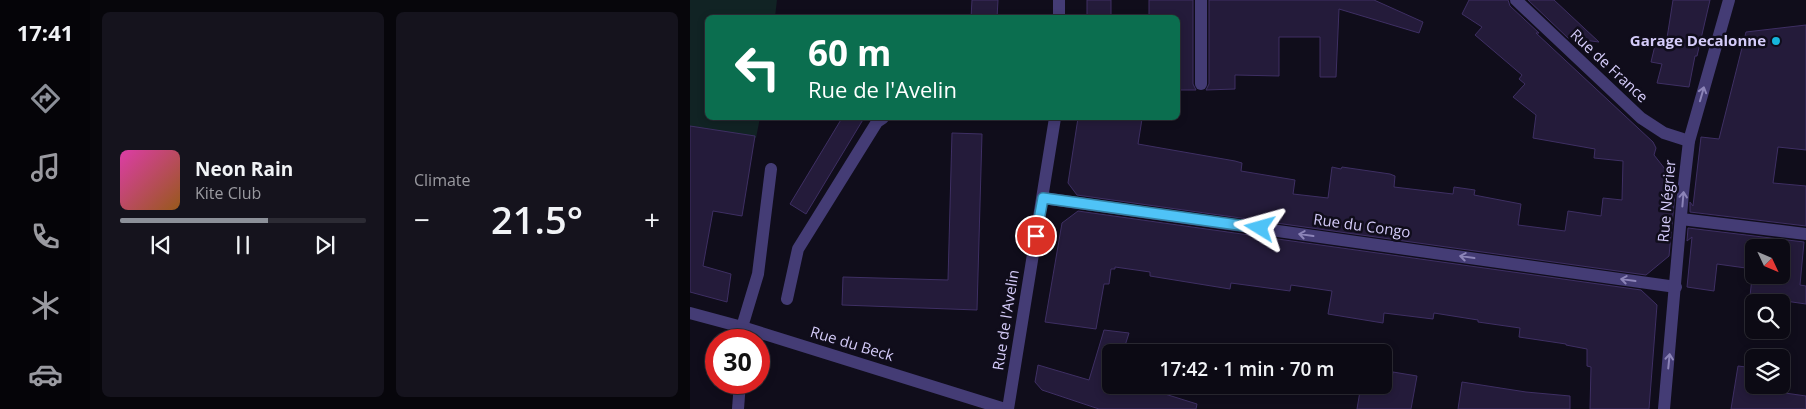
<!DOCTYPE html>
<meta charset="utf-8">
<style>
:root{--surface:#0c0a14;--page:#15131d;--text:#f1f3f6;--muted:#9a9aa0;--line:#2c2b34;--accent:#8c9099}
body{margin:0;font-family:"Open Sans",sans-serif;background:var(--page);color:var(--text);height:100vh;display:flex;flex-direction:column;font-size:19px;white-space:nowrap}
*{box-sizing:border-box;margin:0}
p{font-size:16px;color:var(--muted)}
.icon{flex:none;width:28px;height:28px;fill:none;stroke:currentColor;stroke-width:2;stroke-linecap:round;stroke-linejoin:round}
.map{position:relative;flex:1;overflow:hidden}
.sheet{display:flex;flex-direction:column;gap:12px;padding:12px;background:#07060b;width:600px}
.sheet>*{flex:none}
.banner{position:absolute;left:15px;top:15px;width:475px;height:105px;border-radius:8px;box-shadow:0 2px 8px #0003,0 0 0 1px var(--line);background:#0b6e4f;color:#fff;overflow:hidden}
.needle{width:32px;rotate:134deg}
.fabs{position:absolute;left:1055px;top:239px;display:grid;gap:10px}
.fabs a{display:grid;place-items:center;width:45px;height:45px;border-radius:8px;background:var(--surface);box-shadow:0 2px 8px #0003,0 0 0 1px var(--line);font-size:25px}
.speed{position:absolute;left:15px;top:329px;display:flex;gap:10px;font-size:25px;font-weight:700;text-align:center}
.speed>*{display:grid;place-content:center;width:65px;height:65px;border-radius:50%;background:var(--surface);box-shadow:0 2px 8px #0003,0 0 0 1px var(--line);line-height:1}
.speed .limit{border:8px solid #d22;background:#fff;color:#111}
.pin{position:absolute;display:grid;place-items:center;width:42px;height:42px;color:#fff;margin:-21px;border:2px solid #fff;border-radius:50%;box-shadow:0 1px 5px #0007}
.me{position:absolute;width:55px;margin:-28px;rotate:278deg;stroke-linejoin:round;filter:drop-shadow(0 0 4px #0008)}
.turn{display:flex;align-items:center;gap:18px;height:105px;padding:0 20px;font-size:22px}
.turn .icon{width:65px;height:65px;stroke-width:2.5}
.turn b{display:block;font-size:35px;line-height:42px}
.big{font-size:38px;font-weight:600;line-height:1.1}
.sheet .widget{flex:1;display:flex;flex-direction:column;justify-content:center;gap:8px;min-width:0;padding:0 18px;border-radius:8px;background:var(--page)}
.song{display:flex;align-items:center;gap:15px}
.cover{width:60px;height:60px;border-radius:8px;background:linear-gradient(135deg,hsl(320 70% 55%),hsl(30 70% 35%))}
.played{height:5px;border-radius:2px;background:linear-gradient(90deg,var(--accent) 60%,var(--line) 60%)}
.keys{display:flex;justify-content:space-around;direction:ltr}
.heat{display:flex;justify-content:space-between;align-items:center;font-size:28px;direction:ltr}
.sheet .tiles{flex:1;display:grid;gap:12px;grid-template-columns:repeat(2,1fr)}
.trip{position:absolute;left:412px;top:344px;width:290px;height:50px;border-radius:8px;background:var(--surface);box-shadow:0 2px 8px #0003,0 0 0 1px var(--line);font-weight:600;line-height:50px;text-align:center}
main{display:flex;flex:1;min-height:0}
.dock{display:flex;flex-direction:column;width:90px;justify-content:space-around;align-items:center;background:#050408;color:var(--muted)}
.dock .icon{width:35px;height:35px}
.dock .active{color:var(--accent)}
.dock b{font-size:22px;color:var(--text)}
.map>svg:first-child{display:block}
.green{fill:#112324}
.building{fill:#241b3a;stroke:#3e2f63;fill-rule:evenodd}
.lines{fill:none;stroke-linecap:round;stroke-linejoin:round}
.minor{stroke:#443c75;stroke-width:12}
.oneway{stroke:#8c84b8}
.route-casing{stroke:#337fa1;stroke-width:12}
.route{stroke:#4fc3f7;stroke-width:9}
.poi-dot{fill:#16b6db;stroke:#100d1b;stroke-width:2}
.labels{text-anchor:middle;stroke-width:5;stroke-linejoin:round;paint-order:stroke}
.poi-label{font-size:15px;font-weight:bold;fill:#d5ccfa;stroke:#100d1b;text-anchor:end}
.street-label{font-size:15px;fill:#d5ccfa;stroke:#100d1b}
</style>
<main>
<nav class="dock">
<b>17:41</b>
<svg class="icon active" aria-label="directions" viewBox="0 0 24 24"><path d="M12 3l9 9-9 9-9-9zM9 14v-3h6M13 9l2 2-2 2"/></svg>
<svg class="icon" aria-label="music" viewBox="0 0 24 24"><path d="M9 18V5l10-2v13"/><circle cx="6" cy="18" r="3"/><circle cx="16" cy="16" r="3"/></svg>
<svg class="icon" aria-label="phone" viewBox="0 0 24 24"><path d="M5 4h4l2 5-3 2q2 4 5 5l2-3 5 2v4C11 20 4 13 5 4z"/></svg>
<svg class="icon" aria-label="climate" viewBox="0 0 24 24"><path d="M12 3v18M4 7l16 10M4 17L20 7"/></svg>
<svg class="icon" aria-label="car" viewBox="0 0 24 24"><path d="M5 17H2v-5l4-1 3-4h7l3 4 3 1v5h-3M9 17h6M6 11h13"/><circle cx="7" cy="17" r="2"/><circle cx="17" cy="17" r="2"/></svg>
</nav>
<section class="sheet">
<div class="tiles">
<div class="widget">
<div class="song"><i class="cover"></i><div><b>Neon Rain</b><p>Kite Club</p></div></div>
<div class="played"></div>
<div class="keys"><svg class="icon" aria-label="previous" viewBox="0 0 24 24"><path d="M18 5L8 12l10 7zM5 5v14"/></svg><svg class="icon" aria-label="pause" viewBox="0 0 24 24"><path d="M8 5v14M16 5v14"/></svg><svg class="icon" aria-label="next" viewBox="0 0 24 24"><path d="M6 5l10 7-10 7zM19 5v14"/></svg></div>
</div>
<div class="widget"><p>Climate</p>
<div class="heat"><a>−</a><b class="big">21.5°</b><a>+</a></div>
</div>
</div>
</section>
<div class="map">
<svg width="1116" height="409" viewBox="0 0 1116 409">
<rect width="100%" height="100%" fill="#100d1b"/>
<path class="green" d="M 0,0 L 87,0 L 85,17 L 18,18 L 18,118 L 70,118 L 66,138 L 0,128 Z"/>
<g class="building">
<path d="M 282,0 L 308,0 L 307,18 L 281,18 Z"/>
<rect x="397" y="0" width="24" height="18"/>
<path d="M 459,0 L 503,0 L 503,84 L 506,90 L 488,90 L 488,18 L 459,18 Z"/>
<path d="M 519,0 L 684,0 L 733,22 L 729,33 L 649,9 L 646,77 L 630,77 L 630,37 L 589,37 L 589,76 L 545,75 L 545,89 L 516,90 L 519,84 Z"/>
<path d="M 779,0 L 818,0 L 820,6 L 849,33 L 846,33 L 963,142 L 966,148 L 964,155 L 986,183 L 979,256 L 956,275 L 387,195 L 378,183 L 388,118 L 442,118 L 452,119 L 448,144 L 545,161 L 552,163 L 551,171 L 605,180 L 603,194 L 638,198 L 642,167 L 651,169 L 652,167 L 700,174 L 705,176 L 704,187 L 763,194 L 764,187 L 785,190 L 784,195 L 831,204 L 828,225 L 875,231 L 878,211 L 911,216 L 913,198 L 932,200 L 933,161 L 904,158 L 905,149 L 843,138 L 846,115 L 823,97 L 835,84 L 829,79 L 832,75 L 785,35 L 792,27 L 772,14 Z"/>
<path d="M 838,0 L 864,0 L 909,42 L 878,38 Z"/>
<path d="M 983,0 L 1020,0 L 1007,56 L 1005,56 L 999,87 L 967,83 L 972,64 L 961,62 L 967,37 L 977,38 Z"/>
<path d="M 1116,25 L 1116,150 L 1088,147 L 1083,183 L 1116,186 L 1116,226 L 1000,212 L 1000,202 L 1003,206 L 1011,137 L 1029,139 L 1056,32 Z"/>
<path d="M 152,118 L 174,118 L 116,214 L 100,204 Z"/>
<path d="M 0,126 L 65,136 L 52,216 L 23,211 L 13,266 L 41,274 L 37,302 L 0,292 Z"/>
<path d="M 262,133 L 292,134 L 287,310 L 152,305 L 153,277 L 258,280 Z"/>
<path d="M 388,211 L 951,290 L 967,305 L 959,409 L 900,409 L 901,367 L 897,366 L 897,349 L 876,345 L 876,344 L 829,337 L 830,328 L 788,322 L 788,320 L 744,313 L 743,319 L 694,313 L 693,323 L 638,314 L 642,291 L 601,285 L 600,291 L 541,283 L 540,289 L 460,276 L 460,272 L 425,267 L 425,269 L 421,269 L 419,284 L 414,284 L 406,329 L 355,322 L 372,223 Z"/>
<path d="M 998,228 L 1114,242 L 1110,285 L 1116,286 L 1116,304 L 1060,296 L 1063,269 L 1027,264 L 1024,291 L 997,287 L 1002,237 L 997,241 ZM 1064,248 L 1091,248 L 1091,275 L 1064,275 Z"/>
<path d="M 414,330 L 439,333 L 433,352 L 421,352 L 421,385 L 446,385 L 507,404 L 506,409 L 409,409 L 352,390 L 345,382 L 348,365 L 399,380 Z"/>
<path d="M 1048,366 L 1064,368 L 1064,385 L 1082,385 L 1081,391 L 1116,396 L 1116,409 L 1041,409 Z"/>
<path d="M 703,372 L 727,376 L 721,409 L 667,409 L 671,385 L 701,385 Z"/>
<path d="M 772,382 L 836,392 L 880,396 L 880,409 L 768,409 Z"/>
</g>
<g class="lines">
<g class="minor">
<path d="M 369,0 L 369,18"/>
<path d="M 511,0 L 511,84"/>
<path d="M 826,0 L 951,118 L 974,133 L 999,141"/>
<path d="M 353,198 L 986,287"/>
<path d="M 991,219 L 1116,234"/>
<path d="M 97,299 L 108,249 L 187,122 L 193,118"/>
<path d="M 0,313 L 52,327 L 315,409"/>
<path d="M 52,340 L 52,327 L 68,274 L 81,169"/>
<path d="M 48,409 L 50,382"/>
<path d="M 318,409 L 365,118"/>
<path d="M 974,409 L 993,193 L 999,141 L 1039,0"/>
</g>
</g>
<defs><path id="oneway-shaft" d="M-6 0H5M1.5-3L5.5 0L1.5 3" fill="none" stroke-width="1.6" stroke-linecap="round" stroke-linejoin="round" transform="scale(1.25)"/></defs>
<g class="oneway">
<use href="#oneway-shaft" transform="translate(1012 94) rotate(-74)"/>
<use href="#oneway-shaft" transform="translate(993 199) rotate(-85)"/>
<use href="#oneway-shaft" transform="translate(616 235) rotate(-172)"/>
<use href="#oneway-shaft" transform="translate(777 257) rotate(-172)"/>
<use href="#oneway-shaft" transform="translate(938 280) rotate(-172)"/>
<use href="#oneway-shaft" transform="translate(979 361) rotate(-84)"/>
</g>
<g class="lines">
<g class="route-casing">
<path id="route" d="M 346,236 L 353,198 L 570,228"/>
</g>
<use href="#route" class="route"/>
</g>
<circle class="poi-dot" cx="1086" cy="41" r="5"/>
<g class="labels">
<g class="poi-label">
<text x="1076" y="46">Garage Decalonne</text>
</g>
<g class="street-label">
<text transform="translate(919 66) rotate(43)" y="5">Rue de France</text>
<text transform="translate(977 201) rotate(-85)" y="5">Rue Négrier</text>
<text transform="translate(672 226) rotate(8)" y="5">Rue du Congo</text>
<text transform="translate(316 320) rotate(-81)" y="5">Rue de l'Avelin</text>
<text transform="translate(162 344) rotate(17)" y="5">Rue du Beck</text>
</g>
</g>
</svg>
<div class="fabs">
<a><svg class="needle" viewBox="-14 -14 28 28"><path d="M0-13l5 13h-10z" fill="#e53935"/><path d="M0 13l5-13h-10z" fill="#9a9aa0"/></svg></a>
<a><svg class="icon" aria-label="search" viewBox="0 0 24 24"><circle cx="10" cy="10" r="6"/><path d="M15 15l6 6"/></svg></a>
<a><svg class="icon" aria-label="layers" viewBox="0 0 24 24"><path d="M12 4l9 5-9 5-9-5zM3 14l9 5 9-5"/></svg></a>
</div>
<div class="speed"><div class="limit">30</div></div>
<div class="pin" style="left:346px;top:236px;background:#d93025"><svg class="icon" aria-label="arrive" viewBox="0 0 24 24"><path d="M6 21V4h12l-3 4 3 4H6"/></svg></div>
<svg class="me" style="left:570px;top:228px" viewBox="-20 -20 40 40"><path d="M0-17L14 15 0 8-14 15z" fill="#4fc3f7" stroke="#fff" stroke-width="4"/></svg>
<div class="trip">17:42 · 1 min · 70 m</div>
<div class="banner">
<div class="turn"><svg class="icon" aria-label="left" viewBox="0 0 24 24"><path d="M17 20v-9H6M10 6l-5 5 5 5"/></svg><div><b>60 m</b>Rue de l'Avelin</div></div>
</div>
</div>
</main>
